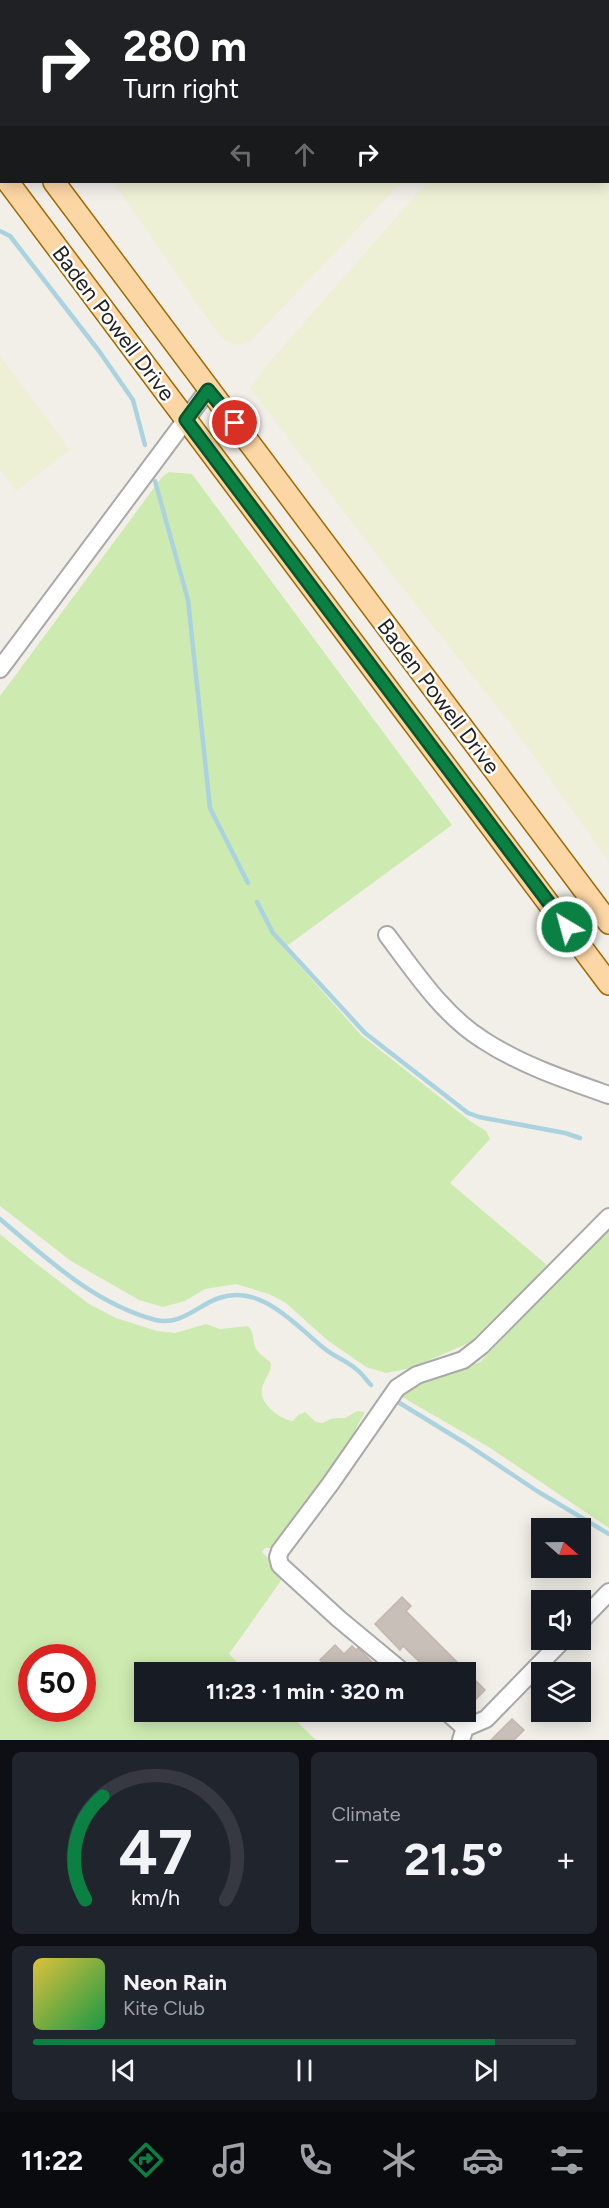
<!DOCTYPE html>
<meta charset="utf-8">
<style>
:root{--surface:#171b24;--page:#20242c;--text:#f1f3f6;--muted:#9ea1a6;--line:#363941;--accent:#0b8043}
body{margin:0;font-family:Figtree,sans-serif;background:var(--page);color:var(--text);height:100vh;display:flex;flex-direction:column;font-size:22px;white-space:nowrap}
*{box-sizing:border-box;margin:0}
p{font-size:20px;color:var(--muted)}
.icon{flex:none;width:33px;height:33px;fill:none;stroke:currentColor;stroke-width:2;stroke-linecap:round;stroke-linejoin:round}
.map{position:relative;height:1740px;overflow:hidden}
.sheet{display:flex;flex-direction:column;gap:12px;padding:12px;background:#0d0f14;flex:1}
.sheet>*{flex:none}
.banner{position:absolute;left:0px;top:0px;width:609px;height:183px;box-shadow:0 3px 15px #0003;background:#202124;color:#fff;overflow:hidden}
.needle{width:39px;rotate:110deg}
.fabs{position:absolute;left:531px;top:1518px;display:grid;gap:12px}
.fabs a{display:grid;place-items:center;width:60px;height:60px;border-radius:0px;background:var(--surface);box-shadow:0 3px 15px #0003;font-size:30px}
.speed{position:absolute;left:18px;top:1644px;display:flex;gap:12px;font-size:30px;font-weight:700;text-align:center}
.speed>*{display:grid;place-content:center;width:78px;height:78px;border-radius:50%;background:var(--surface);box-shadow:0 3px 15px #0003;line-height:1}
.speed .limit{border:9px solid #d22;background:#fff;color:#111}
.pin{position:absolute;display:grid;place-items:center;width:51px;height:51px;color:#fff;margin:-26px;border:3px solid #fff;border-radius:50%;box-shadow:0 2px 6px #0007}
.me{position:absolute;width:66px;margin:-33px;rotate:323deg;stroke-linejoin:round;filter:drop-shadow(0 0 4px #0008)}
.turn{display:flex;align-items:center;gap:21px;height:126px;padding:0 24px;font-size:27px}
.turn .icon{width:78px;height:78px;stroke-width:2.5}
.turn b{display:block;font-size:42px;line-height:51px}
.lanes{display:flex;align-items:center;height:57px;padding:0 24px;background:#0003;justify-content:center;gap:30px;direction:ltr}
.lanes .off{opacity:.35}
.big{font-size:45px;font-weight:700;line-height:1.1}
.sheet .tile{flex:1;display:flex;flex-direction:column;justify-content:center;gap:9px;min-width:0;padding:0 21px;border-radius:9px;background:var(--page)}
.sheet .dial{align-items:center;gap:0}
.dial svg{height:156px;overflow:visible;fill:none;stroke:var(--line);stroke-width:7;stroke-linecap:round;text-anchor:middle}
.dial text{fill:var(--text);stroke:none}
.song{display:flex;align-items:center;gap:18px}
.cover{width:72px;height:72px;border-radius:9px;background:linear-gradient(135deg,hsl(50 70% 55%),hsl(140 70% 35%))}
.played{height:6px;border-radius:3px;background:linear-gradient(90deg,var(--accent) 85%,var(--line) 85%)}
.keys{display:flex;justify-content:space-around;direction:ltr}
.heat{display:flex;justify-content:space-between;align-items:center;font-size:33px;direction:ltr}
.sheet .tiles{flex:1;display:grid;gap:12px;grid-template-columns:1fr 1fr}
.tile:last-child{grid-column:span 2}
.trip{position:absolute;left:134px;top:1662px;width:342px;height:60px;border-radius:0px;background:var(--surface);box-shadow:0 3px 15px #0003;font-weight:700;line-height:60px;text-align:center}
.menu{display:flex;height:96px;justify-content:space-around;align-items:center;background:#090b0e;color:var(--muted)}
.menu .icon{width:42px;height:42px}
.menu .selected{color:var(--accent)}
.menu b{font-size:27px;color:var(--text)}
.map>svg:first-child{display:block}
.farmland{fill:#eef0d5}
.grass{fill:#cdebb0;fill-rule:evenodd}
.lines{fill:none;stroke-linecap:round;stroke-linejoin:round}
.stream{stroke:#aad3df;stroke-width:4.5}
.building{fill:#c7bfb8;stroke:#c4b6ab;stroke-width:1.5}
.minor-casing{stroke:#a9a9a9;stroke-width:20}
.major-casing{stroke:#a06b00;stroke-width:24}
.minor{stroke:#fff;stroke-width:16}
.major{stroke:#fcd6a4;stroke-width:21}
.route-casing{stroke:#07532c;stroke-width:15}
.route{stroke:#0b8043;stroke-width:10}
.labels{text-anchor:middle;stroke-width:5;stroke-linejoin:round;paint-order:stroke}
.street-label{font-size:22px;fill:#222;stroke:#fff}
</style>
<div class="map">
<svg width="609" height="1740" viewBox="0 0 609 1740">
<rect width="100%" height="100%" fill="#f2efe9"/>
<g class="farmland">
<path d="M 0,0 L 240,0 L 2,2 L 1,8 Z"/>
<path d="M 263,0 L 393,0 L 394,1 L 262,1 Z"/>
<path d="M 406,0 L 571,0 L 406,1 Z"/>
<path d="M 595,0 L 609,0 L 609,862 L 509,722 L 371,548 L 250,388 L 264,368 L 427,182 L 608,182 L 608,2 L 594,1 Z"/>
<path d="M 113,182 L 402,182 L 250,342 L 240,345 L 228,343 L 218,334 Z"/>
<path d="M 0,356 L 70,450 L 16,491 L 0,469 Z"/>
</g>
<g class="grass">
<path d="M 169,472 L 192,474 L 452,825 L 284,948 L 361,1035 L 470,1121 L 486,1131 L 490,1139 L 450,1183 L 547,1265 L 471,1342 L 411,1368 L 386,1373 L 366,1367 L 327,1340 L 286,1303 L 269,1294 L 236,1284 L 205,1289 L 185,1301 L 163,1307 L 139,1300 L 71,1261 L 0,1206 L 0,696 L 162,477 Z"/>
<path d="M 609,1228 L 609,1528 L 487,1446 L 402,1397 L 410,1389 L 427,1381 L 480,1362 Z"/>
<path d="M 0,1234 L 34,1262 L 89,1304 L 116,1318 L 157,1331 L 175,1333 L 206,1324 L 220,1329 L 248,1326 C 255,1333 252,1341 256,1349 C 260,1355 266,1358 271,1363 C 271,1373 266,1376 263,1385 C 256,1402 279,1419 293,1421 L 298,1415 L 305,1412 L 316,1422 L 323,1423 L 330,1419 L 337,1418 L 345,1418 L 357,1411 L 365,1412 L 335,1467 L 280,1543 L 272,1548 L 265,1548 L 262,1552 L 285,1575 L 229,1654 L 247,1672 L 144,1672 L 144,1712 L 287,1712 L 316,1740 L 0,1740 ZM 32,1658 L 82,1658 L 82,1708 L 32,1708 Z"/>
</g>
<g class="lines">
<g class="stream">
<path d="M 0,231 L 10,236 L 99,351 L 133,400 L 145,445"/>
<path d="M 155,481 L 188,600 L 210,808 L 248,883"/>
<path d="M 257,902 L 273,933 L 365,1033 L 468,1113 L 479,1117 L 565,1133 L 580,1138"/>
<path d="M 0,1219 C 47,1259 95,1304 156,1320 C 181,1326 198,1305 219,1298 C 261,1283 296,1326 325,1349 C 335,1357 347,1361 356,1369 C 362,1373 366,1380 371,1385"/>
<path d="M 398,1402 L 465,1443 L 537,1491 L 609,1534"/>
</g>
</g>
<g class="building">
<path d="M 402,1597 L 411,1606 L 406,1611 L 485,1690 L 465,1710 L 465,1672 L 430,1672 L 403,1646 L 400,1650 L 375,1624 Z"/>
<path d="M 335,1645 L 344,1654 L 352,1646 L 356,1650 L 358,1648 L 382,1672 L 332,1672 L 320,1660 Z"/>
<path d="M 512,1719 L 524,1730 L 514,1740 L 491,1740 Z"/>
</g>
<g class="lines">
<g class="minor-casing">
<g id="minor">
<path d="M 0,669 L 208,390"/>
<path d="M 387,935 C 415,972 443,1015 483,1040 C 521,1065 566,1080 609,1095"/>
<path d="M 580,1622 L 609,1592"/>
<path d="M 403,1672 L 339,1619 L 280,1565 L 278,1557 L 280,1551 L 331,1483 L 397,1388 L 417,1375 L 463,1360 L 481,1346 L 609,1217"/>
<path d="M 447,1712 L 465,1728"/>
<path d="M 461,1740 L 465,1728 L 486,1719 L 563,1640"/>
</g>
</g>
<g class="major-casing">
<g id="major">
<path d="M 0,109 L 2,111"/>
<path d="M 8,182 L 609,984"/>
<path d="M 54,182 L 609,923"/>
</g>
</g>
<use href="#minor" class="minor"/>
<use href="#major" class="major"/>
</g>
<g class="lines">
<g class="route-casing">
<path id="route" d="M 235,423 L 208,390 L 186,420 L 567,927"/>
</g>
<use href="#route" class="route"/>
</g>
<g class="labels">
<g class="street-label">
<text transform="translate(114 323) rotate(53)" y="8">Baden Powell Drive</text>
<text transform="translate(439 696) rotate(53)" y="8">Baden Powell Drive</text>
</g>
</g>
</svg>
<div class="fabs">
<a><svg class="needle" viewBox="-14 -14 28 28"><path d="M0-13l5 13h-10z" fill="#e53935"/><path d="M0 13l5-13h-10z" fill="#9ea1a6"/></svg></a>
<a><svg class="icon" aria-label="sound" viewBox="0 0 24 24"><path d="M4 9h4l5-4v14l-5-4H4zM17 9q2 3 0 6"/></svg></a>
<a><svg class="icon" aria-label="layers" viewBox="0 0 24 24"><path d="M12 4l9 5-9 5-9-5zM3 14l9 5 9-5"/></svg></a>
</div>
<div class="speed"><div class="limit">50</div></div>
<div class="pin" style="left:235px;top:423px;background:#d93025"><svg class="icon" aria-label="arrive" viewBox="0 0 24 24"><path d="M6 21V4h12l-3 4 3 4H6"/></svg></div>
<svg class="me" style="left:567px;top:927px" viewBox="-20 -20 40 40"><circle r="17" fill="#0b8043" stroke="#fff" stroke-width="3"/><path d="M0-11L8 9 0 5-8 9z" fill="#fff"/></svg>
<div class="trip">11:23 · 1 min · 320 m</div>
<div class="banner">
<div class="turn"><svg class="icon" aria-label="right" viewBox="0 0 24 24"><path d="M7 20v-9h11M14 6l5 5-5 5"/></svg><div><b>280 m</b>Turn right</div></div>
<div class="lanes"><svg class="icon off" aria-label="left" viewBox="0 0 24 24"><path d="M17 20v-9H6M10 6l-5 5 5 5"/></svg><svg class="icon off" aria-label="ahead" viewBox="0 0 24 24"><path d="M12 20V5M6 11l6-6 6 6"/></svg><svg class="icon" aria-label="right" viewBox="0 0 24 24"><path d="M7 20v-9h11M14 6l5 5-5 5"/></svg></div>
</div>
</div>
<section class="sheet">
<div class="tiles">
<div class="tile dial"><svg viewBox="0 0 100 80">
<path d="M14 69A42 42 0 1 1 86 69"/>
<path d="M14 69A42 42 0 0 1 23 16" stroke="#0b8043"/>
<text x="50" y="56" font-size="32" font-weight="700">47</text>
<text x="50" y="72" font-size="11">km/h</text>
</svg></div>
<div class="tile"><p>Climate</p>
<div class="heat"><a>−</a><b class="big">21.5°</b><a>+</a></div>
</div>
<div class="tile">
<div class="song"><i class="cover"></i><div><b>Neon Rain</b><p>Kite Club</p></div></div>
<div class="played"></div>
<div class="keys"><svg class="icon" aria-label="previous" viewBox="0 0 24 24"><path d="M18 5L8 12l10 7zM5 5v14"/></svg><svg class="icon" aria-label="pause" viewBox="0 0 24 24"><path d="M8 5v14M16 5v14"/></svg><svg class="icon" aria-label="next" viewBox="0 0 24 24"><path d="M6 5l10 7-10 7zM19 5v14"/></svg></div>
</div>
</div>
</section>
<nav class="menu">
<b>11:22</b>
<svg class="icon selected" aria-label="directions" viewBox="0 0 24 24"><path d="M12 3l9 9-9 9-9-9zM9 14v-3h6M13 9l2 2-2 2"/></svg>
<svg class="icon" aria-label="music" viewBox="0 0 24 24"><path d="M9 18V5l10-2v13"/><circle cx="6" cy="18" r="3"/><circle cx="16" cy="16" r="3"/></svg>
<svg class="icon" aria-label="phone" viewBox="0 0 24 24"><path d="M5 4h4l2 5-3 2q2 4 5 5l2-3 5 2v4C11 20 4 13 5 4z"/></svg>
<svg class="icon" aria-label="climate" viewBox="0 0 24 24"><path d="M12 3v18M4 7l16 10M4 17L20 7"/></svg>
<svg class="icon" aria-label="car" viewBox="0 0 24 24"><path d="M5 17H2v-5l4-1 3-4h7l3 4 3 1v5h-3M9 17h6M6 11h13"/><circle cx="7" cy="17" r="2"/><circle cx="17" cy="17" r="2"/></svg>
<svg class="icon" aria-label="filters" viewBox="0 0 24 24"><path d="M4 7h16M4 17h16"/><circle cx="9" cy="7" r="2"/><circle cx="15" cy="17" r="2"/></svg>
</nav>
